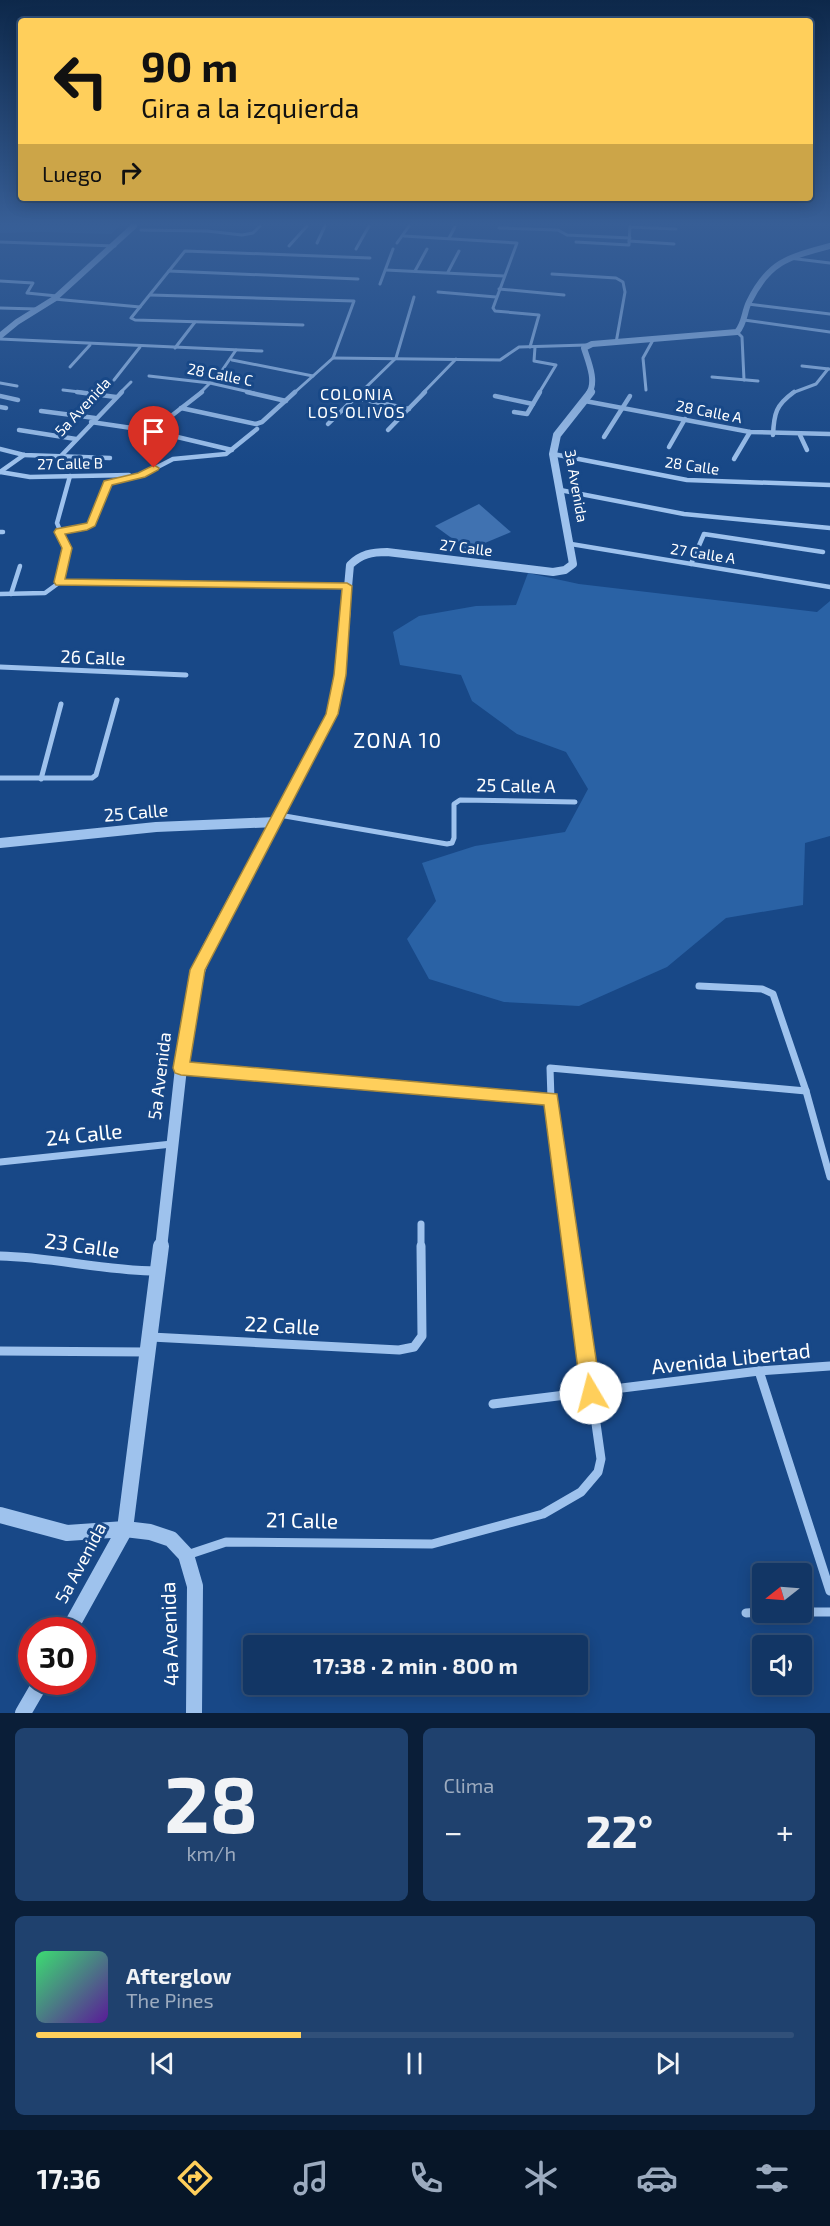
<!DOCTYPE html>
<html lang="es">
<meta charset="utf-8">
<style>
:root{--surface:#123665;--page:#1f416e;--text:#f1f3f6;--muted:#9cabbf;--line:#315079;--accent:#ffcf5b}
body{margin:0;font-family:"Exo 2",sans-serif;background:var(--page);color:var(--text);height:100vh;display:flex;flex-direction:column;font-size:22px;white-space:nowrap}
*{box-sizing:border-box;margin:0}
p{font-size:20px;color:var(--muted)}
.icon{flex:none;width:33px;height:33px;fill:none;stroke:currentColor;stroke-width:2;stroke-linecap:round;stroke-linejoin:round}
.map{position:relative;height:1713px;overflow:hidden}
.sheet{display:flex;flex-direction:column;gap:15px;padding:15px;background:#0a1e38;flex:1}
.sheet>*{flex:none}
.hud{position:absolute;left:18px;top:18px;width:795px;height:183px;border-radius:6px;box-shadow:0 3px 15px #0003,0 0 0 2px var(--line);background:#ffcf5b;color:#111;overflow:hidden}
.needle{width:39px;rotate:253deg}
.controls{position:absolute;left:752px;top:1563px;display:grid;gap:12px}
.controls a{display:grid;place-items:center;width:60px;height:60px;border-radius:6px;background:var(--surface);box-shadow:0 3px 15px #0003,0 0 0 2px var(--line);font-size:30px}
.speed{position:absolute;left:18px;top:1617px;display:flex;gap:12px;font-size:30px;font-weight:700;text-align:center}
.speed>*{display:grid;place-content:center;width:78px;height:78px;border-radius:50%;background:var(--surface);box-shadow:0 3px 15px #0003,0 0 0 2px var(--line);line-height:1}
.speed .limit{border:9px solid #d22;background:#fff;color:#111}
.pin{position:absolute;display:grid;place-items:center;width:51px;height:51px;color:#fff;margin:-62px -26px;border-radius:50% 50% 50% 0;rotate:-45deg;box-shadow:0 0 6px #0007}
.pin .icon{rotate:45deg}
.me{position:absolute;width:66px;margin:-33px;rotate:352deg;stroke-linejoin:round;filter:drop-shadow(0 0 4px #0008)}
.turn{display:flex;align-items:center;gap:21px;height:126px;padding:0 24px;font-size:27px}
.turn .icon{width:78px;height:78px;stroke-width:2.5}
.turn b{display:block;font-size:42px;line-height:51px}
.then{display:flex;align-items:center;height:57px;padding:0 24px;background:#0003;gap:12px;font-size:22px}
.big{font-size:45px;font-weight:700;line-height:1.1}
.sheet .card{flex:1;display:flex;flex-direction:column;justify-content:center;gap:9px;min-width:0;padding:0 21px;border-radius:9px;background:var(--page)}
.sheet .dial{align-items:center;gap:0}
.dial b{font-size:78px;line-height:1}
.song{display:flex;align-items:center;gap:18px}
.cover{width:72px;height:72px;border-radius:9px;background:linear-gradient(135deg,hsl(140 70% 55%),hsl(270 70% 35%))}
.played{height:6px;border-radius:3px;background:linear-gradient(90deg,var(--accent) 35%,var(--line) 35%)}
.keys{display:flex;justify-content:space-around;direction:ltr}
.heat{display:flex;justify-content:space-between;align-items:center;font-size:33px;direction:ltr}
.sheet .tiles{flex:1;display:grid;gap:15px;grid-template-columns:1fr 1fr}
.card:last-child{grid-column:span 2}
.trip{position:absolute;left:243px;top:1635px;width:345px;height:60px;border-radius:6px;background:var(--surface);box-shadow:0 3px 15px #0003,0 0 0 2px var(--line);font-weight:700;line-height:60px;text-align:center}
.tabs{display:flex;height:96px;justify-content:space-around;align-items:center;background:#071628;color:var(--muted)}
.tabs .icon{width:42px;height:42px}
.tabs .on{color:var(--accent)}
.tabs b{font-size:27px;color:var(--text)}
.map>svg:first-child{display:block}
.green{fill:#2a62a5}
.building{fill:#4072b1}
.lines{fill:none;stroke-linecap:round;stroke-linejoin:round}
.minor-far4{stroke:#9ec2ed;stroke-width:3}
.minor-far3{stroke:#9ec2ed;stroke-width:4.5}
.minor-far2{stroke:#9ec2ed;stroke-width:5}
.minor-far1{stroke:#9ec2ed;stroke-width:7}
.minor{stroke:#9ec2ed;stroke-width:9}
.tertiary-far4{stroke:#9ec2ed;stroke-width:6}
.tertiary-far3{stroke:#9ec2ed;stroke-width:8}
.tertiary-far2{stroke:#9ec2ed;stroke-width:10}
.tertiary-far1{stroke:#9ec2ed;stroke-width:12}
.tertiary{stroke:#9ec2ed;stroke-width:16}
.route{fill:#ffcf5b;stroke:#a6873b;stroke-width:1.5}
.labels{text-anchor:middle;stroke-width:6;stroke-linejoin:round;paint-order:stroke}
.far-street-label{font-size:15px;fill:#fff;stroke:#184887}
.far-neighbourhood-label{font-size:16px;letter-spacing:1.5px;fill:#fff;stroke:#184887}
.street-label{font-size:18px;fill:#fff;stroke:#184887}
.quarter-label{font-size:21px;letter-spacing:1.5px;fill:#fff;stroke:#184887}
.near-street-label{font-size:21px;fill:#fff;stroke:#184887}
</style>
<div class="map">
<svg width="830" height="1713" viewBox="0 0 830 1713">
<rect width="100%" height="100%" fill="#184887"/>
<g class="green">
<path d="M 0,226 L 119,226 L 111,234 L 41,232 L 0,233 Z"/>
<path d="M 528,573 L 579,584 L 817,612 L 830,601 L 830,836 L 805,843 L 803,905 L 726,918 L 667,967 L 579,1006 L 504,1002 L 429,979 L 407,939 L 436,901 L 422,863 L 475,846 L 565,832 L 588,789 L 566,752 L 517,734 L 472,701 L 461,675 L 400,665 L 393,632 L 419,616 L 476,606 L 516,605 Z"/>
</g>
<path class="building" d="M 479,504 L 511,532 L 468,550 L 435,526 Z"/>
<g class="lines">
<g class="minor-far4">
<path d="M 630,227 L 676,229"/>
<path d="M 499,228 L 558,230 L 567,235 L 630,238"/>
<path d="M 141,230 L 207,231 L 242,235 L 253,233 L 260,226"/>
<path d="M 404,236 L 517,243 L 493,308 L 495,311 L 539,315 L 530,347"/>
<path d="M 449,238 L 455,227"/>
<path d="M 629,241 L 674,244"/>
<path d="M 0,242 L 115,246"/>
<path d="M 576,242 L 629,245 L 630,226"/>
<path d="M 317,243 L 325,226"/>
<path d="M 397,243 L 409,226"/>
<path d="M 289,246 L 307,226"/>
<path d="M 356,249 L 369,226"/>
<path d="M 789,258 L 830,263"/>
<path d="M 386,270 L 504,276"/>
<path d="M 169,271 L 358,279"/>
<path d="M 415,271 L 427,249"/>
<path d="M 448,272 L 459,251"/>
<path d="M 552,274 L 616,278 L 623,282 L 625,292 L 616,343"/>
<path d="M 0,281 L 33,283 L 27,293 L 57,296"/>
<path d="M 380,284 L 393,249"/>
<path d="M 499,289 L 564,295"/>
<path d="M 438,292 L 496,297"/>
<path d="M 150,295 L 354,301 L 333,358 L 294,393"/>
<path d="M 54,299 L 140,307"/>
<path d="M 748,304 L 830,314"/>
<path d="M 0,308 L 37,309"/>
<path d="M 744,320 L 830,332"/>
<path d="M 303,325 L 135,320 L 131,318 L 185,251 L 370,258"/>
<path d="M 737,332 L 742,337 L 744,380"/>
<path d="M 0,339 L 262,351"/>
<path d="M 535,347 L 534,361 L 556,365 L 539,393"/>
<path d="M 175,348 L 195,322"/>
<path d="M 333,358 L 500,360 L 519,347 L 586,345"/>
<path d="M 232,360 L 313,376"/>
<path d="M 802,366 L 829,369"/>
<path d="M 70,367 L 90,345"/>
<path d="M 149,376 L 210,383 L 254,393"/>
<path d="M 712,377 L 758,381"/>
<path d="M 114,380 L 140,347"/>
<path d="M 0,383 L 17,386"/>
<path d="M 63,390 L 88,393"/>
<path d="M 646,390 L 643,358 L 653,340"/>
<path d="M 120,393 L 131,382"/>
<path d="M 200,393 L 221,372 L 236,350"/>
<path d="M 360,393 L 396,358 L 414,297"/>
<path d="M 423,393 L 456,359"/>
<path d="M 792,393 L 816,384 L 828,369"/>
</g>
<g class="minor-far3">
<path d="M 77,392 L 116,397"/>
<path d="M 247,392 L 286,401"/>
<path d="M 0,396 L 18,400"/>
<path d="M 495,396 L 533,404"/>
<path d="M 356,398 L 409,409"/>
<path d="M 585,401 L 750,432 L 830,434"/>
<path d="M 0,407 L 6,408"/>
<path d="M 181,408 L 256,424 L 262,422 L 295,392"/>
<path d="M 41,411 L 95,418"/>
<path d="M 514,412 L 527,414 L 540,392"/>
<path d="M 91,422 L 152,431 L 232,450"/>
<path d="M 328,424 L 361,392"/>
<path d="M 19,430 L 76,439"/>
<path d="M 388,430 L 425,392"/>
<path d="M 152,431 L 202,392"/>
<path d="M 773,435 C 774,413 776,405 794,392"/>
<path d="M 800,435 L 807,450"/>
<path d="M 604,437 L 630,396"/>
<path d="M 669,447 L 685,419"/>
<path d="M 0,449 L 24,455 L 110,458"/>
<path d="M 553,454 L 687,480 L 830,485"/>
<path d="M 61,456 L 122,392"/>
<path d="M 734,459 L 750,432"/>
<path d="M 0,472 L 30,477 L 129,475"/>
<path d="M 0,472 L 24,455"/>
<path d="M 560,490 L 684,514 L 830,528"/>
<path d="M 0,532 L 3,532"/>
<path d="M 59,532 L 90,526 L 108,483 L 142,475 L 173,459 L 226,454 L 257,429"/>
<path d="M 571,544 L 830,587"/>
<path d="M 691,564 L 704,534 L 823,552"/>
<path d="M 60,582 L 347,586"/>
<path d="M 0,594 L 45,593 L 60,582 L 67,548 L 57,523 L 70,476"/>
<path d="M 11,594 L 20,566"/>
</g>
<g class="minor-far2">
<path d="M 0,667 L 186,675"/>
<path d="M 0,778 L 92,778 L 96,775 L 117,700"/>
<path d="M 41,779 L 61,704"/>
<path d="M 279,815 L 447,844 L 452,843 L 454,838 L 454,804 L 460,800 L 575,802"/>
</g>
<g class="minor-far1">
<path d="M 699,986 L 762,989 L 773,994 L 806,1091 L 830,1177"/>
<path d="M 181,1068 L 551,1099"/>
<path d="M 0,1162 L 172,1144"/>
<path d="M 421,1224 L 421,1248"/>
<path d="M 572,1248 L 551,1099 L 550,1068 L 806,1091"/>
</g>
<g class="minor">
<path d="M 0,1256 C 53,1257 104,1271 157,1271"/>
<path d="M 151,1337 L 399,1350 L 414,1347 L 422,1336 L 421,1246"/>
<path d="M 0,1351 L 146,1352"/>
<path d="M 759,1371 L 830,1591"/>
<path d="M 493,1404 L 759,1371 L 830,1366"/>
<path d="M 187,1555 L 226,1542 L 432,1544 L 543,1514 L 581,1492 L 598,1472 L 601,1459 L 571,1246"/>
<path d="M 801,1612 L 830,1612"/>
<path d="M 746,1613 L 762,1612"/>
</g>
<g class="tertiary-far4">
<path d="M 0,336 L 17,322 L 54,299 L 134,226"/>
<path d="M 589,393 C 597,381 588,361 584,348 L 592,344 L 737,332 C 745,323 744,312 749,302 C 769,261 789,257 830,246"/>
</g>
<path class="tertiary-far3" d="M 346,609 L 350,565 C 361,554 372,552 387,552 L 553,572 L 565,570 L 573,564 L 553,454 L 557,435 L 591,392"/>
<g class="tertiary-far2">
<path d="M 0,843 L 156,827 L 275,822"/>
<path d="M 240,887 L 332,714 L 340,675 L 346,607"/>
</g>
<path class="tertiary-far1" d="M 161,1248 L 181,1068 L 193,988 L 206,952 L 241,886"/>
<g class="tertiary">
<path d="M 0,1515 L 67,1533 L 125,1529 L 150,1532 L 171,1539 L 186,1555 L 195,1586 L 194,1713"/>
<path d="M 69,1630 L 125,1529 L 161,1246"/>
<path d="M 23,1713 L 41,1682"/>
</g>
</g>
<linearGradient id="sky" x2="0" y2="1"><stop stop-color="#0d284a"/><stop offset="0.48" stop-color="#375e96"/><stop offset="1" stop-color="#375e96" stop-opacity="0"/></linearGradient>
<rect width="830" height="466" fill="url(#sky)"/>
<path class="route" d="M 154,465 L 159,468 L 158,470 L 145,477 L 112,485 L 95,526 L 87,530 L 65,534 L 72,548 L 65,579 L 347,583 L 352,586 L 346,675 L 338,714 L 205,970 L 190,1062 L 557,1094 L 601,1393 L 598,1400 L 591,1402 L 584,1400 L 581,1393 L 544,1105 L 181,1075 L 175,1073 L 173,1068 L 190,970 L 326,714 L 334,675 L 342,589 L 56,585 L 54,582 L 62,548 L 54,532 L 56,529 L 87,523 L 104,481 L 138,473 Z"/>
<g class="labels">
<g class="far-street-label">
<text transform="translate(220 375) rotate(11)" y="5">28 Calle C</text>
<text transform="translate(83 407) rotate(-47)" y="5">5a Avenida</text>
<text transform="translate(709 412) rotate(11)" y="5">28 Calle A</text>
<text transform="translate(70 464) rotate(-1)" y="5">27 Calle B</text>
<text transform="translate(692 466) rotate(8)" y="5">28 Calle</text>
<text transform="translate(576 486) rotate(80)" y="5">3a Avenida</text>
<text transform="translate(466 548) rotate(7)" y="5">27 Calle</text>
<text transform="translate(703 554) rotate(9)" y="5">27 Calle A</text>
</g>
<g class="far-neighbourhood-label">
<text x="357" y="400">COLONIA<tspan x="357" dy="18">LOS OLIVOS</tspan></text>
</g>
<g class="street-label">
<text transform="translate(93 658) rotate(2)" y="6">26 Calle</text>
<text transform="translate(516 786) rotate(1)" y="6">25 Calle A</text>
<text transform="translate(136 813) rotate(-5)" y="6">25 Calle</text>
<text transform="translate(160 1076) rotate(-83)" y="6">5a Avenida</text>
<text transform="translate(81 1563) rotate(-62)" y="6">5a Avenida</text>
</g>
<g class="quarter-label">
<text x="398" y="748">ZONA 10</text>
</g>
<g class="near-street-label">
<text transform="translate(84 1135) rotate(-6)" y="7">24 Calle</text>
<text transform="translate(82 1246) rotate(8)" y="7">23 Calle</text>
<text transform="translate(282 1326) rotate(3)" y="7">22 Calle</text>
<text transform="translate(731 1359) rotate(-6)" y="7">Avenida Libertad</text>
<text transform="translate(302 1521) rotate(1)" y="7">21 Calle</text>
<text transform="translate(170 1634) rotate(-92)" y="7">4a Avenida</text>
</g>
</g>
</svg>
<div class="controls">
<a><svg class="needle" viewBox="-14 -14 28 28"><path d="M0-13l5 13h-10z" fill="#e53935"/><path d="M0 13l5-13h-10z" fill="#9cabbf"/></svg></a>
<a><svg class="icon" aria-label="sound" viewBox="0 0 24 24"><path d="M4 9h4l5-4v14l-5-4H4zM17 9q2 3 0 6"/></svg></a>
</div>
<div class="speed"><div class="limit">30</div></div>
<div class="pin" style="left:154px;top:468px;background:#d93025"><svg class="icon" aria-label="arrive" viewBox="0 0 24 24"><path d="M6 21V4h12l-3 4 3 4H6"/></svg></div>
<svg class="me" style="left:591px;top:1393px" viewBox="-20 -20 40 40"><circle r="19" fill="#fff"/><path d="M0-13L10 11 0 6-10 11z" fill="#ffcf5b"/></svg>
<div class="trip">17:38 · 2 min · 800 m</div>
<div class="hud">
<div class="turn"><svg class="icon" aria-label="left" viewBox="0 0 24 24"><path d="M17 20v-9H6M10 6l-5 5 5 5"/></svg><div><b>90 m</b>Gira a la izquierda</div></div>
<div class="then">Luego<svg class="icon" aria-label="right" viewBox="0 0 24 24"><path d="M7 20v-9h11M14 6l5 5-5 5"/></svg></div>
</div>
</div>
<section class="sheet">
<div class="tiles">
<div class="card dial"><b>28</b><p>km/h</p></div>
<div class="card"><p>Clima</p>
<div class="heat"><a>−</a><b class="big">22°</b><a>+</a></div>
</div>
<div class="card">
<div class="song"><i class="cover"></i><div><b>Afterglow</b><p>The Pines</p></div></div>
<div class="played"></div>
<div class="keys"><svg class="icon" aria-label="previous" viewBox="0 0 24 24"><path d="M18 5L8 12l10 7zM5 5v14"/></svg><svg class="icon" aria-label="pause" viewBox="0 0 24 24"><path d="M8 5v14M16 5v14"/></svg><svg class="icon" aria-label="next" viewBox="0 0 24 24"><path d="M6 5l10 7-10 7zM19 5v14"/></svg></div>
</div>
</div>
</section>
<nav class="tabs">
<b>17:36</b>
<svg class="icon on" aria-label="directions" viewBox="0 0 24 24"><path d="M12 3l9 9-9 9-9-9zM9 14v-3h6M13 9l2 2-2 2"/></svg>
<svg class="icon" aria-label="music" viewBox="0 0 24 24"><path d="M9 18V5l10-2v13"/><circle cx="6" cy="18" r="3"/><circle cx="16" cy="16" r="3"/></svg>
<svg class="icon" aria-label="phone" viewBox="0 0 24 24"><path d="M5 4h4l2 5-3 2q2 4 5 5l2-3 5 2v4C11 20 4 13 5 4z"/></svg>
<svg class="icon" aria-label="climate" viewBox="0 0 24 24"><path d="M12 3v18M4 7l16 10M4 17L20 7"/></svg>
<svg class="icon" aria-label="car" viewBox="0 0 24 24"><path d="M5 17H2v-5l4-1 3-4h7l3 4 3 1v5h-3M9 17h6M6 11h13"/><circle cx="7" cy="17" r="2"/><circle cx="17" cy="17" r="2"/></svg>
<svg class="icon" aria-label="filters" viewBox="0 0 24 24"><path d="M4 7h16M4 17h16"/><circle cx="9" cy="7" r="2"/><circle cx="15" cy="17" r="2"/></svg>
</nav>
